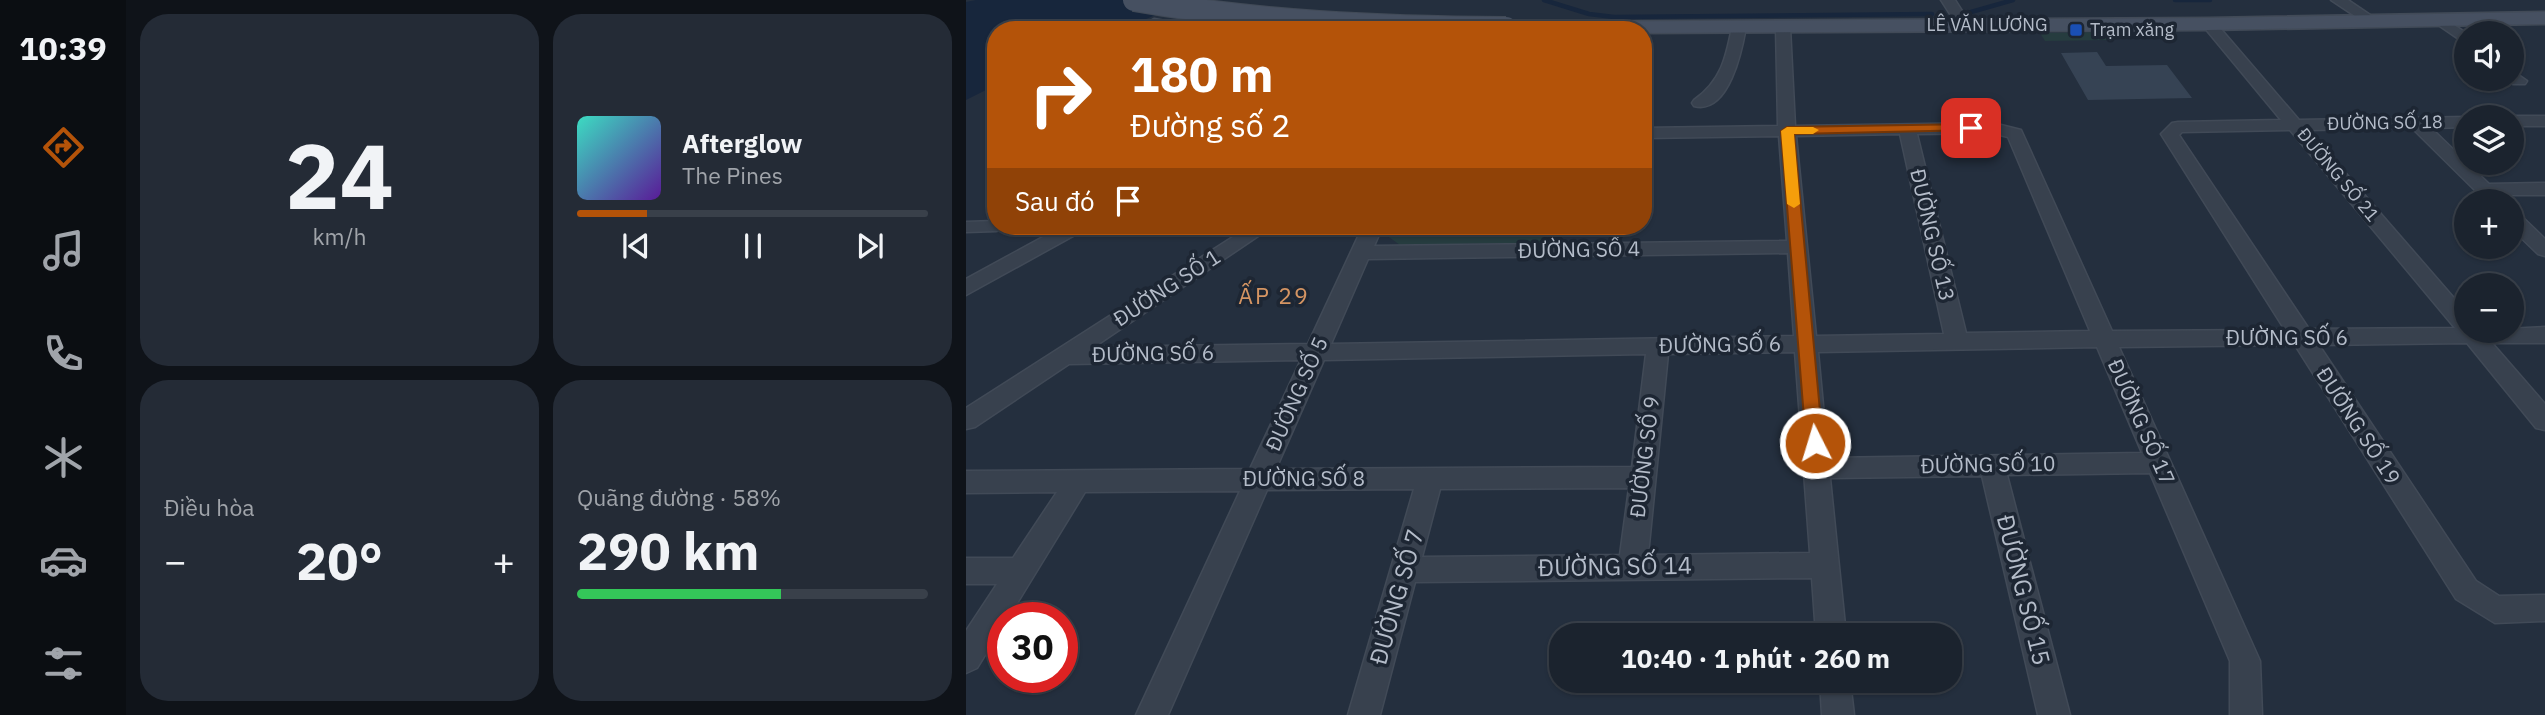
<!DOCTYPE html>
<html lang="vi">
<meta charset="utf-8">
<style>
:root{--surface:#1b232e;--page:#242b36;--text:#f1f3f6;--muted:#a0a4aa;--line:#39404a;--accent:#b45309}
body{margin:0;font-family:"IBM Plex Sans",sans-serif;background:var(--page);color:var(--text);height:100vh;display:flex;flex-direction:column;font-size:26px;white-space:nowrap}
*{box-sizing:border-box;margin:0}
p{font-size:23px;color:var(--muted)}
.icon{flex:none;width:38px;height:38px;fill:none;stroke:currentColor;stroke-width:2;stroke-linecap:round;stroke-linejoin:round}
.map{position:relative;flex:1;overflow:hidden}
.details{display:flex;flex-direction:column;gap:14px;padding:14px;background:#0f1319;width:840px}
.details>*{flex:none}
.guide{position:absolute;left:21px;top:21px;width:665px;height:214px;border-radius:28px;box-shadow:0 2px 5px #0004,0 0 0 2px var(--line);background:#b45309;color:#fff;overflow:hidden}
.buttons{position:absolute;left:1488px;top:21px;display:grid;gap:14px}
.buttons a{display:grid;place-items:center;width:70px;height:70px;border-radius:50%;background:var(--surface);box-shadow:0 2px 5px #0004,0 0 0 2px var(--line);font-size:35px}
.speed{position:absolute;left:21px;top:602px;display:flex;gap:14px;font-size:35px;font-weight:700;text-align:center}
.speed>*{display:grid;place-content:center;width:91px;height:91px;border-radius:50%;background:var(--surface);box-shadow:0 2px 5px #0004,0 0 0 2px var(--line);line-height:1}
.speed .limit{border:10px solid #d22;background:#fff;color:#111}
.pin{position:absolute;display:grid;place-items:center;width:60px;height:60px;color:#fff;margin:-30px;border-radius:14px;box-shadow:0 4px 10px #0006}
.me{position:absolute;width:77px;margin:-38px;rotate:355deg;stroke-linejoin:round;filter:drop-shadow(0 0 5px #0008)}
.turn{display:flex;align-items:center;gap:24px;height:147px;padding:0 28px;font-size:32px}
.turn .icon{width:91px;height:91px;stroke-width:2.5}
.turn b{display:block;font-size:49px;line-height:60px}
.then{display:flex;align-items:center;height:66px;padding:0 28px;background:#0003;gap:14px;font-size:26px}
.big{font-size:52px;font-weight:800;line-height:1.1}
.details .tile{flex:1;display:flex;flex-direction:column;justify-content:center;gap:10px;min-width:0;padding:0 24px;border-radius:28px;background:var(--page)}
.details .dial{align-items:center;gap:0}
.dial b{font-size:91px;line-height:1}
.song{display:flex;align-items:center;gap:21px}
.cover{width:84px;height:84px;border-radius:10px;background:linear-gradient(135deg,hsl(170 70% 55%),hsl(270 70% 35%))}
.played{height:7px;border-radius:4px;background:linear-gradient(90deg,var(--accent) 20%,var(--line) 20%)}
.keys{display:flex;justify-content:space-around;direction:ltr}
.heat{display:flex;justify-content:space-between;align-items:center;font-size:38px;direction:ltr}
.charge{height:10px;border-radius:5px;background:linear-gradient(90deg,#34c759 58%,var(--line) 0)}
.details .tiles{flex:1;display:grid;gap:14px;grid-template-columns:repeat(2,1fr)}
.trip{position:absolute;left:583px;top:623px;width:413px;height:70px;border-radius:28px;background:var(--surface);box-shadow:0 2px 5px #0004,0 0 0 2px var(--line);font-weight:800;line-height:70px;text-align:center}
main{display:flex;flex:1;min-height:0}
.dock{display:flex;flex-direction:column;width:126px;justify-content:space-around;align-items:center;background:#0b0e12;color:var(--muted)}
.dock .icon{width:49px;height:49px}
.dock .active{color:var(--accent)}
.dock b{font-size:32px;color:var(--text)}
.map>svg:first-child{display:block}
.green{fill:#263c3f}
.water{fill:#17263c}
.lines{fill:none;stroke-linecap:round;stroke-linejoin:round}
.stream{stroke:#17263c;stroke-width:4.5}
.building{fill:#364354}
.service-casing{stroke:#414a57;stroke-width:13}
.minor-casing{stroke:#414a57;stroke-width:3}
.secondary-casing{stroke:#414a57;stroke-width:3}
.service{stroke:#38414e;stroke-width:10}
.minor{fill:#38414e;fill-rule:evenodd}
.secondary{fill:#465061;fill-rule:evenodd}
.secondary-bridge-casing{stroke:#414a57;stroke-width:24;stroke-linecap:butt}
.secondary-bridge{stroke:#465061;stroke-width:22}
.route{fill:#b45309;stroke:#753606;stroke-width:2}
.slow{fill:#f59e0b}
.transit-dot{fill:#1a4fb4;stroke:#1d2633;stroke-width:2.5}
.labels{text-anchor:middle;stroke-width:7;stroke-linejoin:round;paint-order:stroke}
.far-street-label{font-size:18px;fill:#b4bcc9;stroke:#1d2633}
.far-poi-label{font-size:18px;fill:#b4bcc9;stroke:#1d2633;text-anchor:start}
.street-label{font-size:21px;fill:#b4bcc9;stroke:#1d2633}
.neighbourhood-label{font-size:23px;letter-spacing:2px;fill:#d59563;stroke:#1d2633}
.near-street-label{font-size:24px;fill:#b4bcc9;stroke:#1d2633}
</style>
<main>
<nav class="dock">
<b>10:39</b>
<svg class="icon active" aria-label="directions" viewBox="0 0 24 24"><path d="M12 3l9 9-9 9-9-9zM9 14v-3h6M13 9l2 2-2 2"/></svg>
<svg class="icon" aria-label="music" viewBox="0 0 24 24"><path d="M9 18V5l10-2v13"/><circle cx="6" cy="18" r="3"/><circle cx="16" cy="16" r="3"/></svg>
<svg class="icon" aria-label="phone" viewBox="0 0 24 24"><path d="M5 4h4l2 5-3 2q2 4 5 5l2-3 5 2v4C11 20 4 13 5 4z"/></svg>
<svg class="icon" aria-label="climate" viewBox="0 0 24 24"><path d="M12 3v18M4 7l16 10M4 17L20 7"/></svg>
<svg class="icon" aria-label="car" viewBox="0 0 24 24"><path d="M5 17H2v-5l4-1 3-4h7l3 4 3 1v5h-3M9 17h6M6 11h13"/><circle cx="7" cy="17" r="2"/><circle cx="17" cy="17" r="2"/></svg>
<svg class="icon" aria-label="filters" viewBox="0 0 24 24"><path d="M4 7h16M4 17h16"/><circle cx="9" cy="7" r="2"/><circle cx="15" cy="17" r="2"/></svg>
</nav>
<section class="details">
<div class="tiles">
<div class="tile dial"><b>24</b><p>km/h</p></div>
<div class="tile">
<div class="song"><i class="cover"></i><div><b>Afterglow</b><p>The Pines</p></div></div>
<div class="played"></div>
<div class="keys"><svg class="icon" aria-label="previous" viewBox="0 0 24 24"><path d="M18 5L8 12l10 7zM5 5v14"/></svg><svg class="icon" aria-label="pause" viewBox="0 0 24 24"><path d="M8 5v14M16 5v14"/></svg><svg class="icon" aria-label="next" viewBox="0 0 24 24"><path d="M6 5l10 7-10 7zM19 5v14"/></svg></div>
</div>
<div class="tile"><p>Điều hòa</p>
<div class="heat"><a>−</a><b class="big">20°</b><a>+</a></div>
</div>
<div class="tile"><p>Quãng đường · 58%</p><b class="big">290 km</b><div class="charge"></div></div>
</div>
</section>
<div class="map">
<svg width="1579" height="715" viewBox="0 0 1579 715">
<rect width="100%" height="100%" fill="#242f3e"/>
<g class="green">
<path d="M 1137,32 L 1143,40 L 1079,41 L 1074,33 Z"/>
<path d="M 425,226 L 600,226 L 596,242 L 434,245 L 420,235 Z"/>
</g>
<path class="water" d="M 10,0 L 225,0 L 154,30 L 30,30 L 30,85 L 0,100 L 0,2 Z"/>
<g class="lines">
<g class="stream">
<path d="M 578,0 L 623,14 L 648,17 L 966,14"/>
<path d="M 1209,0 L 1244,0"/>
<path d="M 1005,12 L 1047,0"/>
</g>
</g>
<path class="building" d="M 1131,52 L 1140,66 L 1201,65 L 1226,98 L 1122,100 L 1095,53 Z"/>
<g class="lines">
<g class="service-casing">
<path id="service" d="M 0,227 L 30,226"/>
</g>
<g class="minor-casing">
<g id="minor">
<path d="M 975,0 L 989,0 L 1005,25 L 1003,28 L 993,28 Z"/>
<path d="M 1365,0 L 1382,0 L 1413,21 L 1406,25 L 1401,24 Z"/>
<path d="M 1473,15 L 1500,33 L 1500,44 L 1468,22 L 1466,19 Z"/>
<path d="M 188,19 L 228,26 L 235,30 L 202,30 L 183,26 L 181,23 Z"/>
<path d="M 1243,20 L 1248,21 L 1333,120 L 1501,117 L 1500,127 L 1465,128 L 1523,184 L 1579,183 L 1579,195 L 1535,195 L 1539,201 L 1520,201 L 1446,128 L 1342,130 L 1500,312 L 1500,331 L 1579,327 L 1579,343 L 1526,343 L 1579,404 L 1579,430 L 1570,428 L 1501,343 L 1353,345 L 1510,581 L 1533,596 L 1579,595 L 1579,621 L 1529,623 L 1490,599 L 1329,345 L 1153,347 L 1294,661 L 1296,715 L 1264,715 L 1264,661 L 1184,473 L 1041,475 L 1104,715 L 1072,715 L 1016,476 L 864,478 L 880,635 L 850,635 L 846,578 L 449,582 L 414,715 L 382,715 L 448,489 L 301,490 L 202,715 L 170,715 L 274,491 L 119,492 L 42,618 L 37,618 L 37,626 L 11,668 L 0,673 L 0,631 L 31,584 L 0,584 L 0,558 L 47,558 L 91,492 L 0,493 L 0,471 L 284,469 L 335,360 L 103,364 L 9,427 L 0,429 L 0,408 L 284,226 L 307,226 L 128,347 L 342,344 L 397,226 L 417,226 L 408,246 L 821,241 L 813,136 L 677,138 L 677,128 L 812,126 L 810,27 L 812,24 L 822,24 L 824,27 L 829,126 L 1027,123 L 1055,130 L 1146,331 L 1319,330 L 1195,134 L 1206,123 L 1212,122 L 1315,120 L 1238,27 L 1236,24 ZM 1324,130 L 1489,328 L 1343,329 L 1213,135 L 1216,132 ZM 1026,133 L 1042,137 L 1124,331 L 1000,333 L 951,134 ZM 934,134 L 978,334 L 850,336 L 830,136 ZM 822,253 L 828,336 L 365,344 L 402,259 ZM 1131,347 L 1176,453 L 862,458 L 852,352 ZM 829,352 L 844,553 L 682,555 L 702,354 ZM 680,354 L 666,467 L 310,469 L 358,360 ZM 663,488 L 654,555 L 456,557 L 474,489 Z"/>
<path d="M 773,23 L 780,27 C 776,50 763,115 728,106 L 726,103 L 728,100 C 755,81 760,58 766,27 Z"/>
<path d="M 590,24 L 595,25 L 596,30 L 572,30 Z"/>
<path d="M 1545,70 L 1561,81 L 1559,84 L 1547,84 L 1540,79 L 1545,79 Z"/>
<path d="M 1545,116 L 1579,116 L 1579,126 L 1545,126 L 1545,117 L 1540,117 Z"/>
<path d="M 1545,211 L 1552,213 L 1579,239 L 1579,256 L 1572,254 L 1545,228 Z"/>
<path d="M 97,226 L 121,226 L 118,230 L 0,295 L 0,279 Z"/>
<path d="M 854,681 L 884,681 L 888,715 L 856,715 Z"/>
</g>
</g>
<g class="secondary-casing">
<path id="secondary" d="M 1579,12 L 1579,24 L 1243,30 L 677,33 L 677,30 L 530,28 L 533,24 L 540,22 L 1243,18 Z"/>
</g>
<use href="#service" class="service"/>
<use href="#minor" class="minor"/>
<use href="#secondary" class="secondary"/>
<g class="secondary-bridge-casing">
<path id="secondary-bridge" d="M 168,0 C 291,22 415,27 540,28"/>
</g>
<use href="#secondary-bridge" class="secondary-bridge"/>
</g>
<path class="route" d="M 1005,124 L 1009,125 L 1009,130 L 828,134 L 857,443 L 855,448 L 842,448 L 840,443 L 815,131 L 821,127 Z"/>
<path class="slow" d="M 821,127 L 847,127 L 853,130 L 847,134 L 828,134 L 834,204 L 828,208 L 821,204 L 815,131 Z"/>
<rect class="transit-dot" x="1103" y="23" width="14" height="14" rx="3.5"/>
<g class="labels">
<g class="far-street-label">
<text x="1021" y="31">LÊ VĂN LƯƠNG</text>
<text transform="translate(1419 123) rotate(-1)" y="6">ĐƯỜNG SỐ 18</text>
<text transform="translate(1372 175) rotate(50)" y="6">ĐƯỜNG SỐ 21</text>
</g>
<g class="far-poi-label">
<text x="1124" y="36">Trạm xăng</text>
</g>
<g class="street-label">
<text transform="translate(966 235) rotate(77)" y="7">ĐƯỜNG SỐ 13</text>
<text transform="translate(613 250) rotate(-1)" y="7">ĐƯỜNG SỐ 4</text>
<text transform="translate(201 288) rotate(-33)" y="7">ĐƯỜNG SỐ 1</text>
<text x="1321" y="345">ĐƯỜNG SỐ 6</text>
<text transform="translate(754 345) rotate(-1)" y="7">ĐƯỜNG SỐ 6</text>
<text transform="translate(187 354) rotate(-1)" y="7">ĐƯỜNG SỐ 6</text>
<text transform="translate(331 394) rotate(-66)" y="7">ĐƯỜNG SỐ 5</text>
<text transform="translate(1175 422) rotate(66)" y="7">ĐƯỜNG SỐ 17</text>
<text transform="translate(1392 426) rotate(57)" y="7">ĐƯỜNG SỐ 19</text>
<text transform="translate(679 457) rotate(-83)" y="7">ĐƯỜNG SỐ 9</text>
<text transform="translate(1022 465) rotate(-1)" y="7">ĐƯỜNG SỐ 10</text>
<text x="338" y="486">ĐƯỜNG SỐ 8</text>
</g>
<g class="neighbourhood-label">
<text x="308" y="304">ẤP 29</text>
</g>
<g class="near-street-label">
<text transform="translate(649 567) rotate(-1)" y="8">ĐƯỜNG SỐ 14</text>
<text transform="translate(1057 590) rotate(76)" y="8">ĐƯỜNG SỐ 15</text>
<text transform="translate(431 597) rotate(-74)" y="8">ĐƯỜNG SỐ 7</text>
</g>
</g>
</svg>
<div class="buttons">
<a><svg class="icon" aria-label="sound" viewBox="0 0 24 24"><path d="M4 9h4l5-4v14l-5-4H4zM17 9q2 3 0 6"/></svg></a>
<a><svg class="icon" aria-label="layers" viewBox="0 0 24 24"><path d="M12 4l9 5-9 5-9-5zM3 14l9 5 9-5"/></svg></a>
<a>+</a>
<a>−</a>
</div>
<div class="speed"><div class="limit">30</div></div>
<div class="pin" style="left:1005px;top:128px;background:#d93025"><svg class="icon" aria-label="arrive" viewBox="0 0 24 24"><path d="M6 21V4h12l-3 4 3 4H6"/></svg></div>
<svg class="me" style="left:849px;top:443px" viewBox="-20 -20 40 40"><circle r="17" fill="#b45309" stroke="#fff" stroke-width="3"/><path d="M0-11L8 9 0 5-8 9z" fill="#fff"/></svg>
<div class="trip">10:40 · 1 phút · 260 m</div>
<div class="guide">
<div class="turn"><svg class="icon" aria-label="right" viewBox="0 0 24 24"><path d="M7 20v-9h11M14 6l5 5-5 5"/></svg><div><b>180 m</b>Đường số 2</div></div>
<div class="then">Sau đó<svg class="icon" aria-label="arrive" viewBox="0 0 24 24"><path d="M6 21V4h12l-3 4 3 4H6"/></svg></div>
</div>
</div>
</main>
